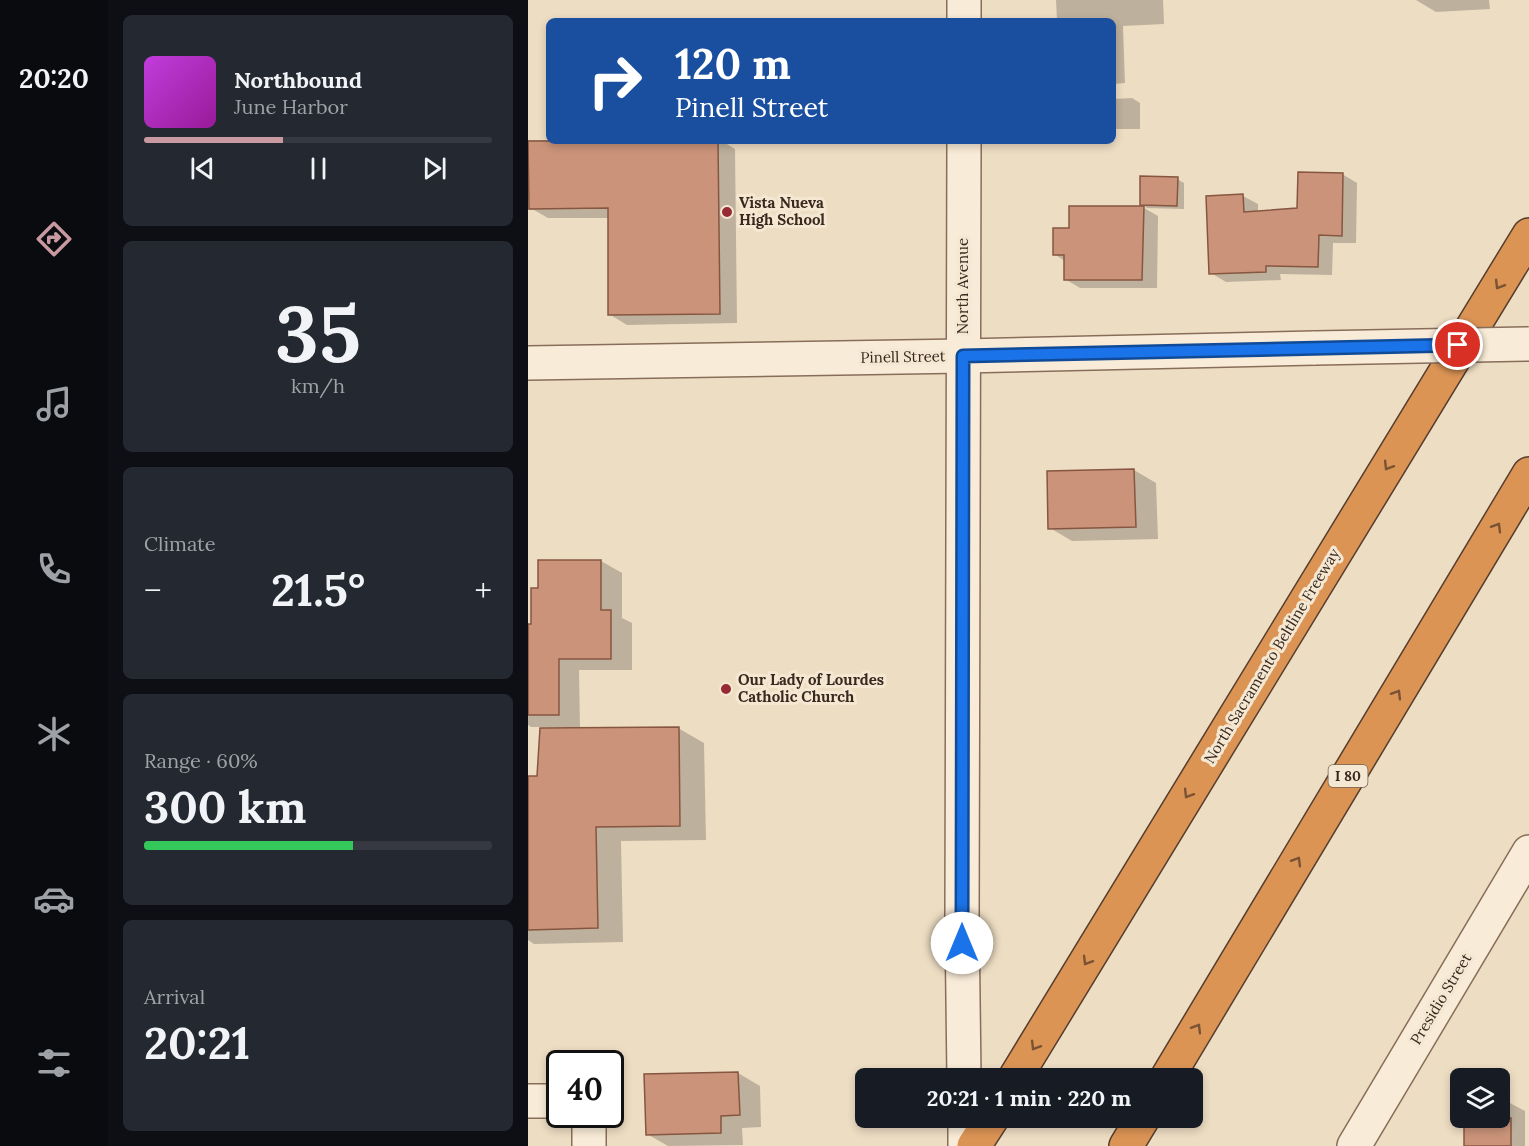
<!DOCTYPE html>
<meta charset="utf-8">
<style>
:root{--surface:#171b24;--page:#242831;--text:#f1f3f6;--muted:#9ea1a6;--line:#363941;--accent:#c899a0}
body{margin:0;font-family:Lora,serif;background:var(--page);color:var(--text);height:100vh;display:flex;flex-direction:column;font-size:22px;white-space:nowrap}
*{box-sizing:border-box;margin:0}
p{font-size:20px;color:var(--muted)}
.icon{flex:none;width:33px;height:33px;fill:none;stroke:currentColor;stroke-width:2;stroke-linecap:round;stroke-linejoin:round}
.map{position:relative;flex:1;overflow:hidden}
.sheet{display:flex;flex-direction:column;gap:15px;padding:15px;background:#0d0f14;width:420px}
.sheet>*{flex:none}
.top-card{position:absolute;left:18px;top:18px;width:570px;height:126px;border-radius:9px;box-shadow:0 3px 9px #0003;background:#1a4fa0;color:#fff;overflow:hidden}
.controls{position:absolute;left:922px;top:1068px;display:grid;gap:12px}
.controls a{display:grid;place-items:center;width:60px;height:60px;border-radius:9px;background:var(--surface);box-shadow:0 3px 9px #0003;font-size:30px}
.speed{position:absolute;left:18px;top:1050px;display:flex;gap:12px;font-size:30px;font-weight:700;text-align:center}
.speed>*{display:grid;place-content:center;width:78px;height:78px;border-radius:50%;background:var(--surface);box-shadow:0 3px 9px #0003;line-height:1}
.speed .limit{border:3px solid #111;border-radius:9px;background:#fff;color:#111}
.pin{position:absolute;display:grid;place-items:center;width:51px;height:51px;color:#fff;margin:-26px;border:3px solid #fff;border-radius:50%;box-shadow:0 2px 6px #0007}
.me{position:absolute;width:66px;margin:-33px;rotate:0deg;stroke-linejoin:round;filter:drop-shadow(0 0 4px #0008)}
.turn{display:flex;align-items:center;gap:21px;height:126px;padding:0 30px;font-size:27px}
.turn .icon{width:78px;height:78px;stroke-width:2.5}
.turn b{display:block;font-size:42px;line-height:51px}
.big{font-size:45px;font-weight:700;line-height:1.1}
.sheet .tile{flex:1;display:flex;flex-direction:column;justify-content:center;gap:9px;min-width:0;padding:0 21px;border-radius:9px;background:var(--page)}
.sheet .dial{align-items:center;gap:0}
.dial b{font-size:78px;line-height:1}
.song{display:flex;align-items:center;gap:18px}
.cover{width:72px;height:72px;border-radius:9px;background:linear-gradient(135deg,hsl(290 70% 55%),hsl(300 70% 35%))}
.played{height:6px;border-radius:3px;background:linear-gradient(90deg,var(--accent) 40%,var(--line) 40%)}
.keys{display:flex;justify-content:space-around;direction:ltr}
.heat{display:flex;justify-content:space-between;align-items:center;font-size:33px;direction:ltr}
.charge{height:9px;border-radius:4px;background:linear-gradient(90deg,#34c759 60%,var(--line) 0)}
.trip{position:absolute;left:327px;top:1068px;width:348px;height:60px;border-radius:9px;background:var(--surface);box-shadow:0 3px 9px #0003;font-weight:700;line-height:60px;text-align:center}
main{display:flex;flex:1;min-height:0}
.dock{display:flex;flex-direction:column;width:108px;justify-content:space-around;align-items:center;background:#090b0e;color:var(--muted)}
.dock .icon{width:42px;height:42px}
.dock .current{color:var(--accent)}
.dock b{font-size:27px;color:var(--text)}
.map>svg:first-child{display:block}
.shadow{fill:#0003}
.building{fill:#cb947a;stroke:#865640;stroke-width:1.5}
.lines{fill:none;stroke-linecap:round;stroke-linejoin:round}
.minor-casing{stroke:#886e5a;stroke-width:36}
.highway-casing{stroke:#553d2e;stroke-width:36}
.minor{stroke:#f8ebd7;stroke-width:33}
.highway{stroke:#dc9455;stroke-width:33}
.minor-bridge-casing{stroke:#886e5a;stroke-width:36;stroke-linecap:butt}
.minor-bridge{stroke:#f8ebd7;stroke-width:33}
.oneway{stroke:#7a5334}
.route-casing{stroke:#114b97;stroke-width:15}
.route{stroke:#1a73e8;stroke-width:10}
.poi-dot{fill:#962b36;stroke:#f5e8d3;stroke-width:2}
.labels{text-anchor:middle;stroke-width:6;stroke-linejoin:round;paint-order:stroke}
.shield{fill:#f5e8d3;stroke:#716254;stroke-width:1.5}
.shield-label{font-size:14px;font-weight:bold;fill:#38281e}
.poi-label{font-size:15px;font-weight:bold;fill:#38281e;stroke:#f5e8d3;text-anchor:start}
.street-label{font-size:15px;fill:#38281e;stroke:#f5e8d3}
</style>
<main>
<nav class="dock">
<b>20:20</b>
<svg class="icon current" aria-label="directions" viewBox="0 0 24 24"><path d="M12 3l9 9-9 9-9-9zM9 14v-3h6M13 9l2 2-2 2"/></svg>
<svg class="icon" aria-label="music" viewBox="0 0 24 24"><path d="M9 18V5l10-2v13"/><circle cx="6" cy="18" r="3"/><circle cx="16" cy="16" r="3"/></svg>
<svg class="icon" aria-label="phone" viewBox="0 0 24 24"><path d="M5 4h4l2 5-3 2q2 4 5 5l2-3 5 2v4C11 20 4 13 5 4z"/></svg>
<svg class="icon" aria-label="climate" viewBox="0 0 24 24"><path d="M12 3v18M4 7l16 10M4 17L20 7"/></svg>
<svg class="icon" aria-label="car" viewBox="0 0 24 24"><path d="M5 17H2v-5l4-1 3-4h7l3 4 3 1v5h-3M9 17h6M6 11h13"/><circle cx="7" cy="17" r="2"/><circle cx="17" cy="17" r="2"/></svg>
<svg class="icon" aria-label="filters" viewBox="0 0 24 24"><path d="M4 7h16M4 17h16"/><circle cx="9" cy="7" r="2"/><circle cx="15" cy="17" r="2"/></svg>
</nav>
<section class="sheet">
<div class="tile">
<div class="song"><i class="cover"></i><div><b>Northbound</b><p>June Harbor</p></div></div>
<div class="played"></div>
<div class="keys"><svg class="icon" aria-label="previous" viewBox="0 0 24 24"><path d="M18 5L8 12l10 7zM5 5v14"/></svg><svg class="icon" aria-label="pause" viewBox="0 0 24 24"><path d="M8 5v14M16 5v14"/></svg><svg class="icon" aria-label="next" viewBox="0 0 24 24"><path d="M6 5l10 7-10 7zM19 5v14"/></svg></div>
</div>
<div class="tile dial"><b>35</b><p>km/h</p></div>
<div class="tile"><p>Climate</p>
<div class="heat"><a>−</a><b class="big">21.5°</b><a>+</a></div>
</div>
<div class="tile"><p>Range · 60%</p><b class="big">300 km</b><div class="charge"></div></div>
<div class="tile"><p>Arrival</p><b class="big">20:21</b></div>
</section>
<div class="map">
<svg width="1001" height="1146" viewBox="0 0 1001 1146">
<rect width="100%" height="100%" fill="#edddc3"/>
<g class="shadow">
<path d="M 528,0 L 635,0 L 636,24 L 595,26 L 597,83 L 585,84 L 585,21 L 529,21 Z"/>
<path d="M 888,0 L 961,0 L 962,9 L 908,12 Z"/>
<path d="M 604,98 L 612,103 L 612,129 L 585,129 L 585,99 Z"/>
<path d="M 0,140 L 194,141 L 207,149 L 209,323 L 99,325 L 81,314 L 81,218 L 20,218 L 6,210 L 0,210 Z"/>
<path d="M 814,174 L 829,183 L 828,243 L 805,243 L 804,275 L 752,274 L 753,280 L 698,282 L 683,273 L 715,196 L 730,204 L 730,212 L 771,210 Z"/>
<path d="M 649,179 L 656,183 L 656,209 L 616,208 L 630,216 L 629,288 L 552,288 L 537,279 L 537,261 L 526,254 L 542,230 L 543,207 L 619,208 L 613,204 Z"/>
<path d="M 606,470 L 628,483 L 630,539 L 544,541 L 522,528 Z"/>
<path d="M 12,561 L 73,561 L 94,573 L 94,618 L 104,623 L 104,670 L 51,670 L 52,729 L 150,728 L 176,743 L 178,840 L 93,841 L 95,942 L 6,944 L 0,940 L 0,778 L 11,778 L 37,730 L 37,727 L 3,727 L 0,725 L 0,625 L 5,625 L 12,589 Z"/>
<path d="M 210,1073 L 232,1086 L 233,1127 L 214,1128 L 215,1145 L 140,1146 L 119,1134 L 118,1076 Z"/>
<path d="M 972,1103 L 982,1103 L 997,1111 L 997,1146 L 937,1146 L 937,1118 L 972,1118 Z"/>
</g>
<g class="building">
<path d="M 0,141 L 190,141 L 192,314 L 80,315 L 80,208 L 1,209 Z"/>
<path d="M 770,172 L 815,173 L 814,236 L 791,235 L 790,267 L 738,266 L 738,272 L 681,274 L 678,196 L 715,194 L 716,212 L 769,208 Z"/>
<path d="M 612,176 L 650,177 L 649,206 L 612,205 Z"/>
<path d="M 541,206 L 616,206 L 614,280 L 536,280 L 536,255 L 525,255 L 525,228 L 541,228 Z"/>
<path d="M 606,469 L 608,527 L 520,529 L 519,471 Z"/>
<path d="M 10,560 L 73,560 L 73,610 L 83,610 L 83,659 L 31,659 L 31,715 L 0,715 L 0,624 L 3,624 L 3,588 L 10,588 Z"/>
<path d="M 151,727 L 152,826 L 68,827 L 70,928 L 0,930 L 0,776 L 9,776 L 12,728 Z"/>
<path d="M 210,1072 L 212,1115 L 193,1116 L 193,1133 L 118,1135 L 116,1074 Z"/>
<rect x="936" y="1118" width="47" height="28"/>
</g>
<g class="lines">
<g class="minor-casing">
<g id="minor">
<path d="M 436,21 L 436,0"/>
<path d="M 436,141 L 434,920 L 436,1078"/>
<path d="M 0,363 L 435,356 L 787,348"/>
<path d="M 0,1101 L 32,1101"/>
<path d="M 61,1114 L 61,1146"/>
<path d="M 437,1118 L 437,1146"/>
<path d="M 826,1146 L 1001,852"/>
</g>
</g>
<g class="highway-casing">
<g id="highway">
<path d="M 487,1078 L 1001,235"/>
<path d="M 639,1078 L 1001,474"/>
<path d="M 446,1146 L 464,1118"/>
<path d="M 598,1146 L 615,1118"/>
</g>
</g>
<use href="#minor" class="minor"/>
<use href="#highway" class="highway"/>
<g class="minor-bridge-casing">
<path id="minor-bridge" d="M 787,348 L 1001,344"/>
</g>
<use href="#minor-bridge" class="minor-bridge"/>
</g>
<defs><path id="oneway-chevron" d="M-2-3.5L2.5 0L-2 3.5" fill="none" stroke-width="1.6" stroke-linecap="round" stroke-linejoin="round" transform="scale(1.5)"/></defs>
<g class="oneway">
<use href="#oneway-chevron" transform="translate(971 285) rotate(121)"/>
<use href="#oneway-chevron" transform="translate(860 466) rotate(121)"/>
<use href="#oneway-chevron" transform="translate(969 527) rotate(-59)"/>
<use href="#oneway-chevron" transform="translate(869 694) rotate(-59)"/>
<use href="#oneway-chevron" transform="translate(660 794) rotate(121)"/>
<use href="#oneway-chevron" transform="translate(769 861) rotate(-59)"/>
<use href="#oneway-chevron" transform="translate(559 961) rotate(121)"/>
<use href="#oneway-chevron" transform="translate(669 1028) rotate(-59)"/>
<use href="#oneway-chevron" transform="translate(507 1046) rotate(121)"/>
</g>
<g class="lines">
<g class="route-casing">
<path id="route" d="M 434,943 L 435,356 L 930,345"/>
</g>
<use href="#route" class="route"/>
</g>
<g class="poi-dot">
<circle cx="199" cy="212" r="6"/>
<circle cx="198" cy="689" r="6"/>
</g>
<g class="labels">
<rect class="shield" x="800.5" y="765" width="39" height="22" rx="4.5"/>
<g class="shield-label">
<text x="820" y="781">I 80</text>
</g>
<g class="poi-label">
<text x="211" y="208">Vista Nueva<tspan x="211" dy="17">High School</tspan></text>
<text x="210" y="685">Our Lady of Lourdes<tspan x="210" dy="17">Catholic Church</tspan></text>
</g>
<g class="street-label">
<text transform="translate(435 286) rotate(-90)" y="5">North Avenue</text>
<text transform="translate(375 357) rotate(-1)" y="5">Pinell Street</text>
<text transform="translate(744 656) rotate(-59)" y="5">North Sacramento Beltline Freeway</text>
<text transform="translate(913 999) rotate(-59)" y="5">Presidio Street</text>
</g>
</g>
</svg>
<div class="controls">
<a><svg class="icon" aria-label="layers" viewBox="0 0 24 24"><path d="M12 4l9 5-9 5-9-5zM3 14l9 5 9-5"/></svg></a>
</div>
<div class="speed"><div class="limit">40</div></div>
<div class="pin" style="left:930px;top:345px;background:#d93025"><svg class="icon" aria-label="arrive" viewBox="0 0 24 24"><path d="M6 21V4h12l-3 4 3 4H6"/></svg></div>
<svg class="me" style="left:434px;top:943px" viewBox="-20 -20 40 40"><circle r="19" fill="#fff"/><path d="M0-13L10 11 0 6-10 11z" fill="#1a73e8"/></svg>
<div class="trip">20:21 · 1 min · 220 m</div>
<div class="top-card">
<div class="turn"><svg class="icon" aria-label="right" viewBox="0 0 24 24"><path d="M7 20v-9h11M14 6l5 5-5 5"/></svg><div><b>120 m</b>Pinell Street</div></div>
</div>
</div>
</main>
